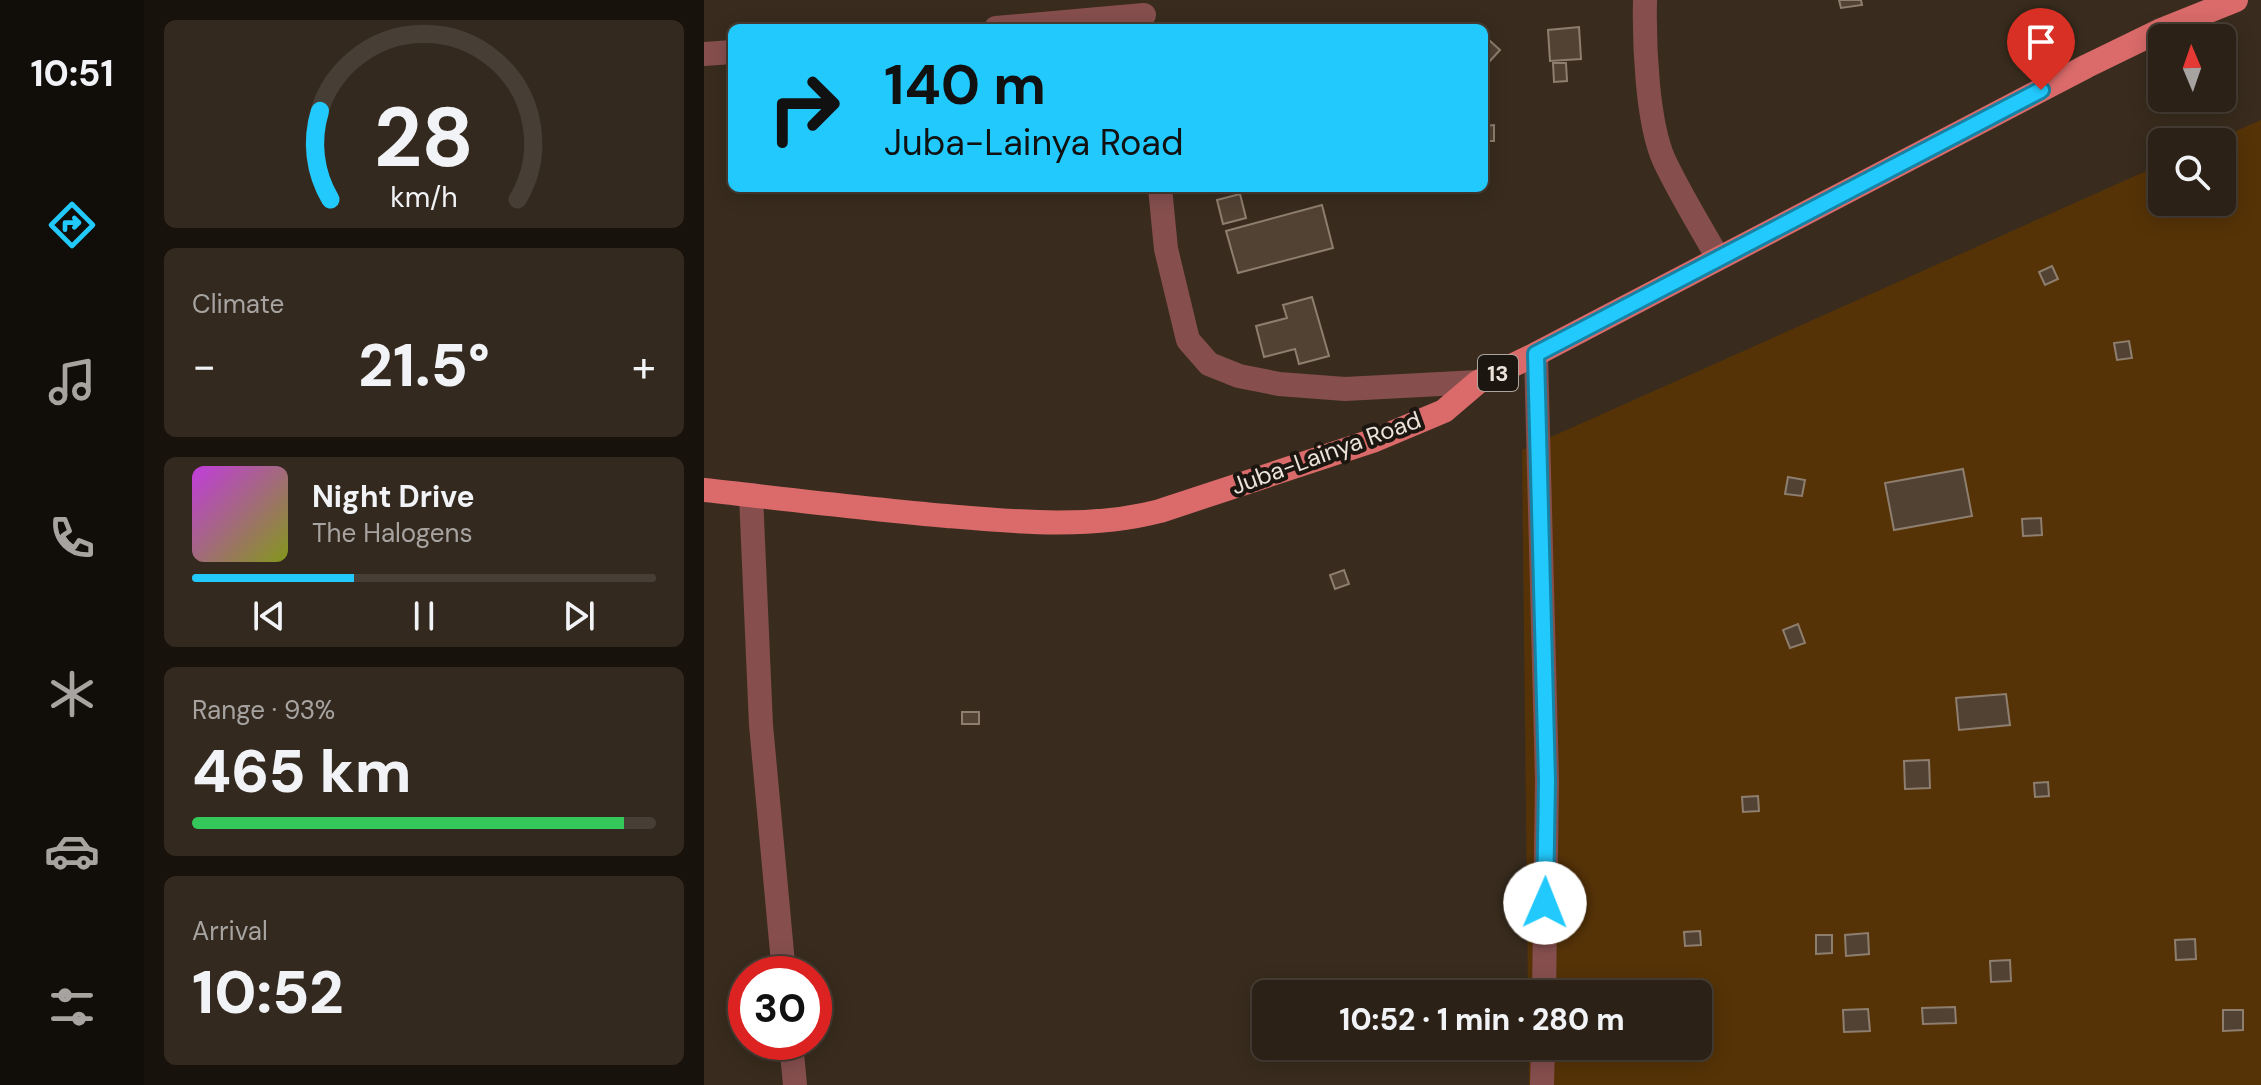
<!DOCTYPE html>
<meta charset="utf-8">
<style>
:root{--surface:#2b2116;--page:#33291f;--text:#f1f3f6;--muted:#a6a3a1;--line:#473e35;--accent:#22c9fd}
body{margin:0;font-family:"DM Sans",sans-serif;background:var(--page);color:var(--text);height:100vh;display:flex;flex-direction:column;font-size:30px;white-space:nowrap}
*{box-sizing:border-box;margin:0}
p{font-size:26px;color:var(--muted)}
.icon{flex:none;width:44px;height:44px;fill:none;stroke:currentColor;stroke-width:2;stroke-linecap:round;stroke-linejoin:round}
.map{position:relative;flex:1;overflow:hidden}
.panel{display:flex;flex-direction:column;gap:20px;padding:20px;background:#18120c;width:560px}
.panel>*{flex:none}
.hud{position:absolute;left:24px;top:24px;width:760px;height:168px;border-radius:12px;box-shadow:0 4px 20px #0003,0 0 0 2px var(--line);background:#22c9fd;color:#111;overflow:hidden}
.needle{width:52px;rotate:358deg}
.buttons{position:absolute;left:1444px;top:24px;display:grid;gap:16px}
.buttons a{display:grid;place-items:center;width:88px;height:88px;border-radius:12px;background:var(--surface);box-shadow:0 4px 20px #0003,0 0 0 2px var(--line);font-size:40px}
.speed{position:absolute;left:24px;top:956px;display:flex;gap:16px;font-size:40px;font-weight:700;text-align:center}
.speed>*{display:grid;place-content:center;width:104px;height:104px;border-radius:50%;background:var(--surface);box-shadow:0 4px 20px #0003,0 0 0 2px var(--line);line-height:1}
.speed .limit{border:12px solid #d22;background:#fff;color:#111}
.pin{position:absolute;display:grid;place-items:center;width:68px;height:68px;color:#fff;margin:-82px -34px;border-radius:50% 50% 50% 0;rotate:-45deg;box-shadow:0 0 8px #0007}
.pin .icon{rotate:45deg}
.me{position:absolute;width:88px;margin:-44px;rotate:1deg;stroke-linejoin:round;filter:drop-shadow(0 0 6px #0008)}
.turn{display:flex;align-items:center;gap:28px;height:168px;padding:0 24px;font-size:36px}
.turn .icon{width:104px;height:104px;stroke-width:2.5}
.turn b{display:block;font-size:56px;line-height:68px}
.big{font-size:60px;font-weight:800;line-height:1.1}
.panel .tile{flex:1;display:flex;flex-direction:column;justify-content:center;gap:12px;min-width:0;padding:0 28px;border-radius:12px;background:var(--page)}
.panel .dial{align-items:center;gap:0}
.dial svg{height:208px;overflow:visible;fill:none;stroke:var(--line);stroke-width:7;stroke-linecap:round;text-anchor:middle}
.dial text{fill:var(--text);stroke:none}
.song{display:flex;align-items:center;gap:24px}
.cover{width:96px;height:96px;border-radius:12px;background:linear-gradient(135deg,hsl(290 70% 55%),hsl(70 70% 35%))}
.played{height:8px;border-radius:4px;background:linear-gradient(90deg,var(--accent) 35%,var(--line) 35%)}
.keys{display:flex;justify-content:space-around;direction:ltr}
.heat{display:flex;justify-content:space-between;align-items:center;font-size:44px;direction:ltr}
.charge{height:12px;border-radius:6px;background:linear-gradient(90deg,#34c759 93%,var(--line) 0)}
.trip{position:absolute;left:548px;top:980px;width:460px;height:80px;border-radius:12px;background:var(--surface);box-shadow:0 4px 20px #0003,0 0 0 2px var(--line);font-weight:800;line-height:80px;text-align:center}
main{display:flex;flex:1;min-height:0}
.menu{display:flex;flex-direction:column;width:144px;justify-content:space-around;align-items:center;background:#110d09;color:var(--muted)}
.menu .icon{width:56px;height:56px}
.menu .selected{color:var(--accent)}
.menu b{font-size:36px;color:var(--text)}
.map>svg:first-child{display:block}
.green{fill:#563307}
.building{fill:#514234;stroke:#8e7e6e;stroke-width:2}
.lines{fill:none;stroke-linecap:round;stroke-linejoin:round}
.minor{stroke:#864f4e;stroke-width:24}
.major{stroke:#da6b6a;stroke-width:24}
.route-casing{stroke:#1683a4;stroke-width:20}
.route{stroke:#22c9fd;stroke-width:14}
.labels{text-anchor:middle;stroke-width:8;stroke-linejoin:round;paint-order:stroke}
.shield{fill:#1c1610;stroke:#ada59d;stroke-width:2}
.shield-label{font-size:22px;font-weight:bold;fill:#ebe2d9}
.street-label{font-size:24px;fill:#ebe2d9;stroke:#1c1610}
</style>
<main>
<nav class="menu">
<b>10:51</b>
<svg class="icon selected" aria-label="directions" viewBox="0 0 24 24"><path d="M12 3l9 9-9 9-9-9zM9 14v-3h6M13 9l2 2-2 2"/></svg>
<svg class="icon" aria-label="music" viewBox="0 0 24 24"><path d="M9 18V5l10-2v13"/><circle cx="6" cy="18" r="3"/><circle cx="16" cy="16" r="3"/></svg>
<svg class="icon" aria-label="phone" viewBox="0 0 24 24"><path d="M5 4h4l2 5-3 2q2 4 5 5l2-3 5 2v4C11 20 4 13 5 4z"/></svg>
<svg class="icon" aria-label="climate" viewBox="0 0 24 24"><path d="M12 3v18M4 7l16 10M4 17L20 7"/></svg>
<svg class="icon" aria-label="car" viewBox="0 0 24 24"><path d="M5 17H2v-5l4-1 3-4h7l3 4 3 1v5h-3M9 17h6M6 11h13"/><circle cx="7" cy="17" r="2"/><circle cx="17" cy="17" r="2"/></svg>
<svg class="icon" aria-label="filters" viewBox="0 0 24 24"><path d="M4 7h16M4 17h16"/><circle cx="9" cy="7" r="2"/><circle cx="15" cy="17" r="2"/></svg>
</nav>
<section class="panel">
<div class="tile dial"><svg viewBox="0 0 100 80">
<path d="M14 69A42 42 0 1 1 86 69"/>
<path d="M14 69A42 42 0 0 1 10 35" stroke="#22c9fd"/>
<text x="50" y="56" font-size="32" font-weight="700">28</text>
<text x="50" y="72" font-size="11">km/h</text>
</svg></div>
<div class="tile"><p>Climate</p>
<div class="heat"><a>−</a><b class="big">21.5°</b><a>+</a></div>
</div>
<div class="tile">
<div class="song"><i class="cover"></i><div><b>Night Drive</b><p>The Halogens</p></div></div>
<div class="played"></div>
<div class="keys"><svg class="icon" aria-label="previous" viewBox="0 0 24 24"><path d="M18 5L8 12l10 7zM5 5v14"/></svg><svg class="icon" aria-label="pause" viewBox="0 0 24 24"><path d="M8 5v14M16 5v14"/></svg><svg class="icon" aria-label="next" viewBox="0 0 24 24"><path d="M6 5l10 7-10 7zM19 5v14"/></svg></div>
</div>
<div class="tile"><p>Range · 93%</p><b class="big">465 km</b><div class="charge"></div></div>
<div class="tile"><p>Arrival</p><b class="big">10:52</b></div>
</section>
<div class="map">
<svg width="1557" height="1085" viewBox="0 0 1557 1085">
<rect width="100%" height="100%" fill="#392c1e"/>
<path class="green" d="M 1557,120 L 1557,1085 L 825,1085 L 825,1046 L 994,1046 L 994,994 L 824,994 L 818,450 L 1458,164 L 1458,202 L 1518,202 L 1518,142 L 1507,142 Z"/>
<g class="building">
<path d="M 1135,0 L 1157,0 L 1158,5 L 1137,8 Z"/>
<path d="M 875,27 L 877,59 L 846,61 L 844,30 Z"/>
<path d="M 785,40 L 796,50 L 785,62 L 780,57 L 780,46 Z"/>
<path d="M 849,63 L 862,63 L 863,81 L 850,82 Z"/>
<path d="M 790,125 L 790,141 L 780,141 L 780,126 Z"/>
<path d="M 536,194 L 542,218 L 519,224 L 513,200 Z"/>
<path d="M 1448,194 L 1458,194 L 1461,209 L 1448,209 Z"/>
<path d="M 618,205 L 629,248 L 534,273 L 522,231 Z"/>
<path d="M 1348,266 L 1354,279 L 1341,285 L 1335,272 Z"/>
<path d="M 608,297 L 625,356 L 595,364 L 591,349 L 560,357 L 552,326 L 583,318 L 579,305 Z"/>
<path d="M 1425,341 L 1428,358 L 1413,360 L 1410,343 Z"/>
<path d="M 1259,469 L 1268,516 L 1190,530 L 1181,483 Z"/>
<path d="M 1084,477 L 1101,480 L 1098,496 L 1081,494 Z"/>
<path d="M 1337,518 L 1338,535 L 1319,536 L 1318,519 Z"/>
<path d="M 640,570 L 645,584 L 631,589 L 626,575 Z"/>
<path d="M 1094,624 L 1101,643 L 1086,648 L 1079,630 Z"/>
<path d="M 1302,694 L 1306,725 L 1255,730 L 1252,698 Z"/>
<rect x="258" y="712" width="17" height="12"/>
<path d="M 1225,760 L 1226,788 L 1201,789 L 1200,761 Z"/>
<path d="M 1344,782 L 1345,796 L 1331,797 L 1330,783 Z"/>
<path d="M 1054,796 L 1055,811 L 1039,812 L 1038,797 Z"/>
<path d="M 996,931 L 997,945 L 981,946 L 980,932 Z"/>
<path d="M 1164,933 L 1165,954 L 1142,956 L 1141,935 Z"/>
<path d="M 1112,935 L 1128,935 L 1128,953 L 1112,954 Z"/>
<path d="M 1491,939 L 1492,959 L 1472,960 L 1471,940 Z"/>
<path d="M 1306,960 L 1307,981 L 1287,982 L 1286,961 Z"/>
<path d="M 1251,1007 L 1252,1023 L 1219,1024 L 1218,1008 Z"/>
<path d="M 1164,1009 L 1166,1031 L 1140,1032 L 1139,1010 Z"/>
<path d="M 1519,1010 L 1539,1010 L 1539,1030 L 1519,1031 Z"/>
</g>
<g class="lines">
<g class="minor">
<path d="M 941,0 C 940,43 943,122 960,160 C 976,194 996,226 1014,258"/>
<path d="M 292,28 L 440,15"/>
<path d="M 0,54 L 28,52"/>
<path d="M 456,188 L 462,249 L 484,340 L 505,364 L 535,376 L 575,384 L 641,389 L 774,382"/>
<path d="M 832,354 L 843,781 L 840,994"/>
<path d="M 47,495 L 57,725 L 80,974"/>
<path d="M 87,1042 L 91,1085"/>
<path d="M 838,1085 L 839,1046"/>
</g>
<path class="major" d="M 0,490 C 81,499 162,509 243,516 C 313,522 388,529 456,511 L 671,440 L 740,411 L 774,382 L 832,354 L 1383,66 L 1455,31 L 1532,0"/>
</g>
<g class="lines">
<g class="route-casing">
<path id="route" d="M 841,903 L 843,781 L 832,354 L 1337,90"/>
</g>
<use href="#route" class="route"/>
</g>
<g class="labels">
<rect class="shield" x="774" y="355" width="40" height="36" rx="6"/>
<g class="shield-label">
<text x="794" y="381">13</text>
</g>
<g class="street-label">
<text transform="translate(622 453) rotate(-20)" y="8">Juba-Lainya Road</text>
</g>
</g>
</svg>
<div class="buttons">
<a><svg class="needle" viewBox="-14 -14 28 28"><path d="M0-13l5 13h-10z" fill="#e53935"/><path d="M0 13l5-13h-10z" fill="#a6a3a1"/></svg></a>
<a><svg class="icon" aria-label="search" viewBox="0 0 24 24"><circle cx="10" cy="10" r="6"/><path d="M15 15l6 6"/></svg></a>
</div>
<div class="speed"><div class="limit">30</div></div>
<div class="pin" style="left:1337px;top:90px;background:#d93025"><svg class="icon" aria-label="arrive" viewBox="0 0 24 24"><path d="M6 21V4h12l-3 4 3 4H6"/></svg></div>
<svg class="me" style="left:841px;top:903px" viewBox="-20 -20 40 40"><circle r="19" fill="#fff"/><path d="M0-13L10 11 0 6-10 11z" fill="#22c9fd"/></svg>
<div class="trip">10:52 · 1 min · 280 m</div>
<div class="hud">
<div class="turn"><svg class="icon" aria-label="right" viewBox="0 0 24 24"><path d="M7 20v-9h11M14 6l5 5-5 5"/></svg><div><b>140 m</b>Juba-Lainya Road</div></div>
</div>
</div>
</main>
